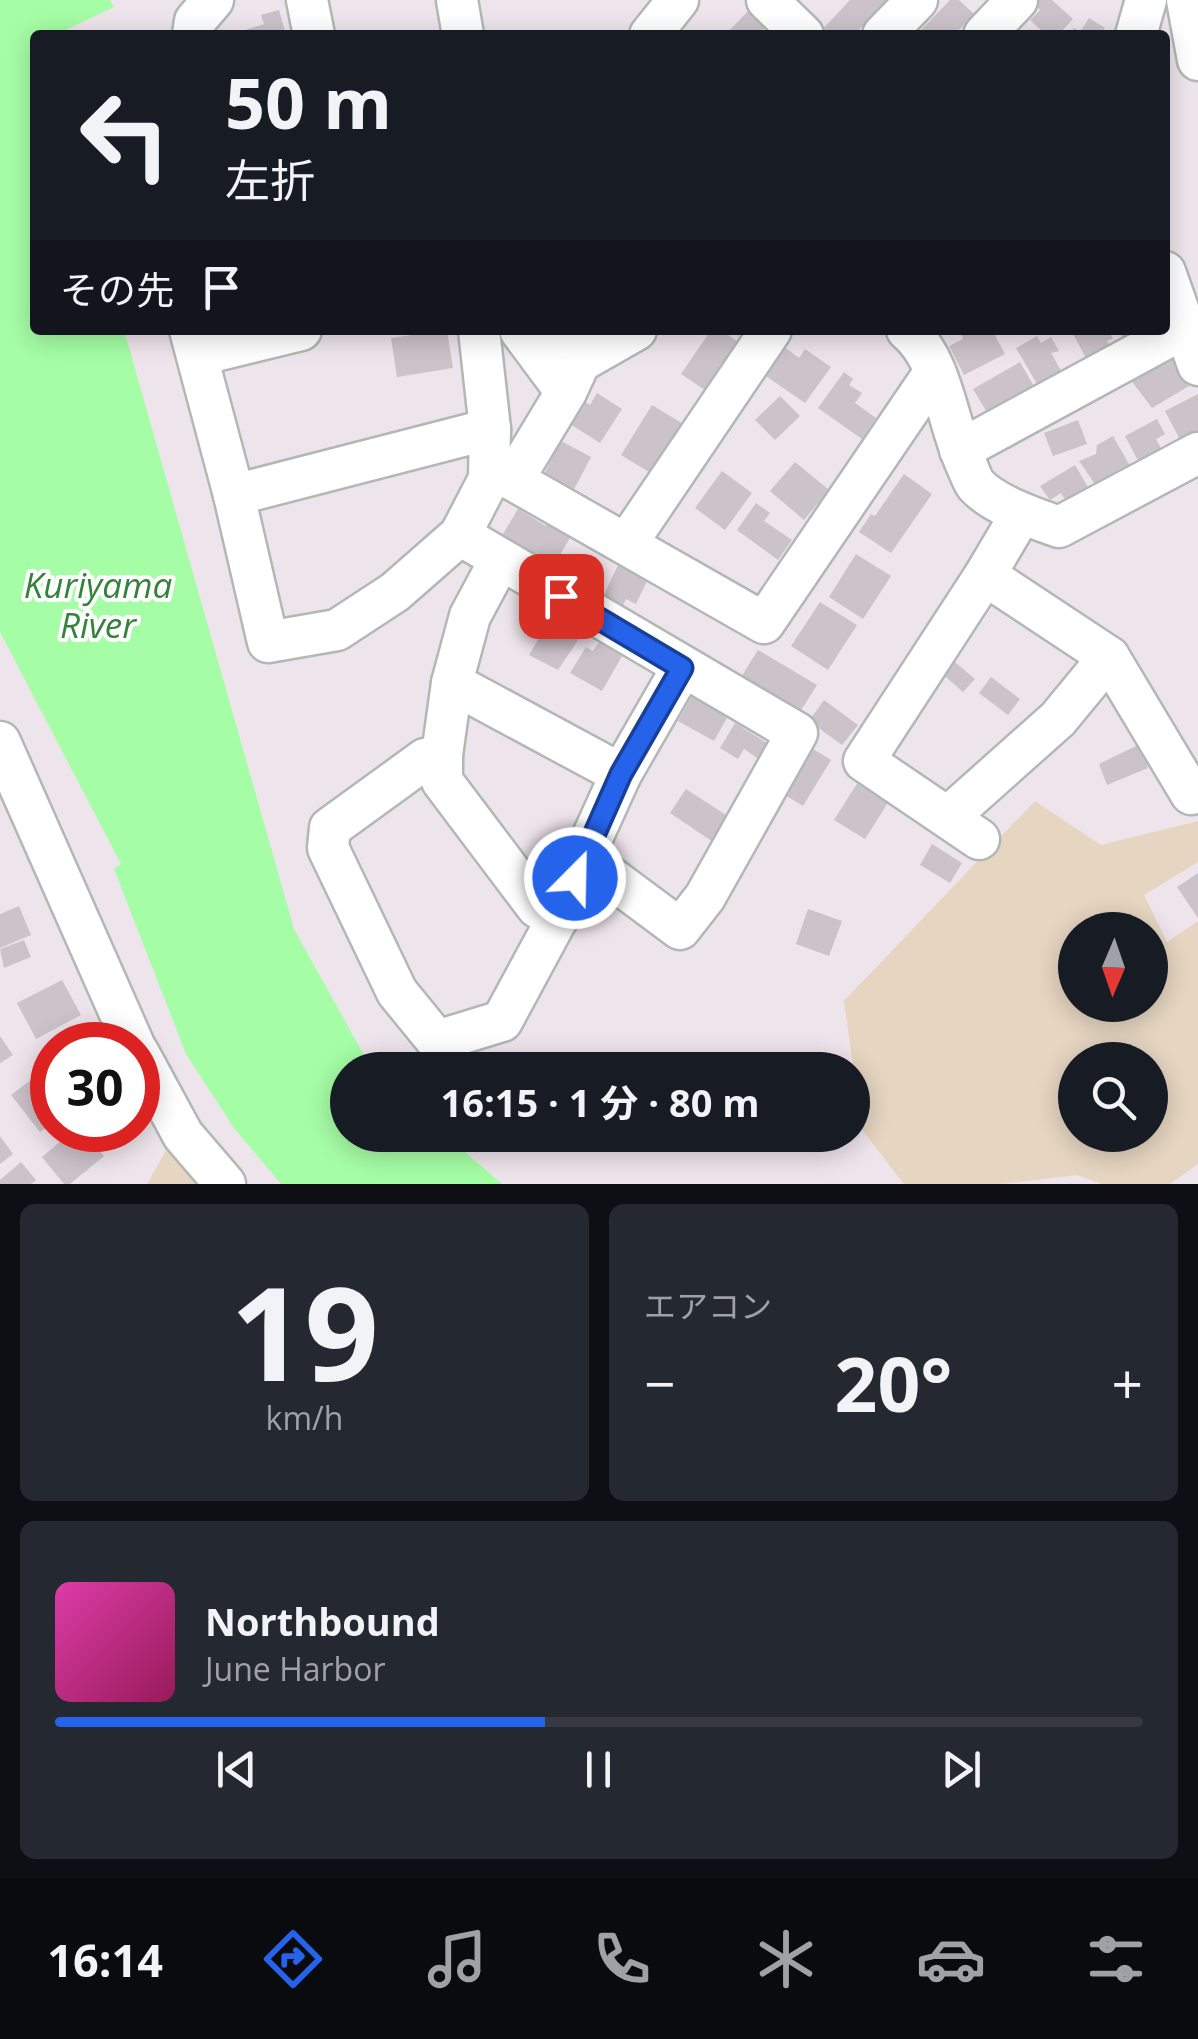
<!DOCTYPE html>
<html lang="ja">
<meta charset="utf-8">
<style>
:root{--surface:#171b24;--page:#242831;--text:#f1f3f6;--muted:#9ea1a6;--line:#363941;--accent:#2563eb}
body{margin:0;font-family:"Open Sans","Noto Sans JP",sans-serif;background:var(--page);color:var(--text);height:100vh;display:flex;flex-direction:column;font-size:38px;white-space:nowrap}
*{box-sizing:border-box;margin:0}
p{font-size:32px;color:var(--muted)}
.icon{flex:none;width:55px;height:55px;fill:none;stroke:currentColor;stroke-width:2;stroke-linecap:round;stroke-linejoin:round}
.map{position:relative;height:1184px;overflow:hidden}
.sheet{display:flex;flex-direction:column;gap:20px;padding:20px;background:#0d0f14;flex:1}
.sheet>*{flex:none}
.top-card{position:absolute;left:30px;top:30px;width:1140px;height:305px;border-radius:10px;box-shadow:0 5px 25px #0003;background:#171b24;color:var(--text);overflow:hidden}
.needle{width:65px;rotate:182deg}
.tools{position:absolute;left:1058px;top:912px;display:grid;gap:20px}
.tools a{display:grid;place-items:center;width:110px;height:110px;border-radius:50%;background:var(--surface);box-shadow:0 5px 25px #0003;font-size:50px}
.speed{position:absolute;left:30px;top:1022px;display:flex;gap:20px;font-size:50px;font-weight:700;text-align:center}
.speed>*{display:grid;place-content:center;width:130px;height:130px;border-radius:50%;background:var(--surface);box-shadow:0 5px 25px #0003;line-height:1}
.speed .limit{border:15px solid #d22;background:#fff;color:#111}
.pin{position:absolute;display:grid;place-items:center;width:85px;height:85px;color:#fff;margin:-42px;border-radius:20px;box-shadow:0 5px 15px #0006}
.me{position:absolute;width:110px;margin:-55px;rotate:23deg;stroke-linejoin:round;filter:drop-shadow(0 0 8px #0008)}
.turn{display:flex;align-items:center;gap:35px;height:210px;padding:0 30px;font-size:45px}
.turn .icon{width:130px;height:130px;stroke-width:2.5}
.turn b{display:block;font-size:70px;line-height:85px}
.then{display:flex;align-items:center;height:95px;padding:0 30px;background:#0003;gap:20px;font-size:38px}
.big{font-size:75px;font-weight:700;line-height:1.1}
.sheet .tile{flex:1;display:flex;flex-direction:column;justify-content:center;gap:15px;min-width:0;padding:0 35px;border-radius:15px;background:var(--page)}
.sheet .dial{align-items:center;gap:0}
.dial b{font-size:130px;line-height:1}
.song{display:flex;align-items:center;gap:30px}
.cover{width:120px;height:120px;border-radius:15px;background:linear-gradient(135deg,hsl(320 70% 55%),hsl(330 70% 35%))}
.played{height:10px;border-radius:5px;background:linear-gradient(90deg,var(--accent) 45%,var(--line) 45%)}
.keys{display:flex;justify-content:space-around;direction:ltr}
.heat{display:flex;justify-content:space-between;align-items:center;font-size:55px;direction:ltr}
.sheet .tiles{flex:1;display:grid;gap:20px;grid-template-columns:1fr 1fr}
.tile:last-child{grid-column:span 2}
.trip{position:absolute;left:330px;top:1052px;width:540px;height:100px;border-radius:50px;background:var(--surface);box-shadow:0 5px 25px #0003;font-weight:700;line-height:100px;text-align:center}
.menu{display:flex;height:160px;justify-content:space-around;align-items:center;background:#090b0e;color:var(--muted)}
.menu .icon{width:70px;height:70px}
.menu .current{color:var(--accent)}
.menu b{font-size:45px;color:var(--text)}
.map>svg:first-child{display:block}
.green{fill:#e5d5c1;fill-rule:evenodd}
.water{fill:#a5fda5}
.building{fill:#ccc2c9}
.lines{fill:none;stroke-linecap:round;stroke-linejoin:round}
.minor-casing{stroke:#b1b9b3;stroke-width:45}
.minor{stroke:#fff;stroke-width:40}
.route-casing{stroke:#184099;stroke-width:25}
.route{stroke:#2563eb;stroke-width:18}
.labels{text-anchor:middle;stroke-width:8;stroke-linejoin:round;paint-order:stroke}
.water-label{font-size:35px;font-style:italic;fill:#35833b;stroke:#fff}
</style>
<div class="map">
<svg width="1198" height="1184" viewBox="0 0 1198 1184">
<rect width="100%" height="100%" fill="#eee4eb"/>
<g class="green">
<path d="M 1035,801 L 1101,845 L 1198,821 L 1198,862 L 1144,895 L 1167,942 L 1198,921 L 1198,1164 L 1170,1184 L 1102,1184 L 1077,1175 L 1000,1184 L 904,1184 L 862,1130 L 844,1001 ZM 1075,930 L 1150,930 L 1150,1005 L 1075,1005 ZM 1075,1060 L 1150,1060 L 1150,1135 L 1075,1135 Z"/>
<path d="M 167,1149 L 200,1184 L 147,1184 Z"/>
</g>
<path class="water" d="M 0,0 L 110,0 L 114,7 L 55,35 L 35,35 L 35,330 L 124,330 L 294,929 L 372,1070 L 348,1070 L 348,1135 L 445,1135 L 502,1184 L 281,1184 L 234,1128 L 186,1054 L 114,869 L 121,864 L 0,632 Z"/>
<g class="building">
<path d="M 850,0 L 887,0 L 854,35 L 823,35 L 820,32 Z"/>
<path d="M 950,0 L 959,0 L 974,14 L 954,35 L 916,35 Z"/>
<path d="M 1030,0 L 1052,0 L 1073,19 L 1058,35 L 1046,35 L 1030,20 L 1040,10 Z"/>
<path d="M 751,8 L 768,25 L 757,35 L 725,35 Z"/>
<path d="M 279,10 L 286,35 L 243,35 L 242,31 L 264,24 L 261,15 Z"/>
<path d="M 1089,18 L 1105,28 L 1100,35 L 1070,35 L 1074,28 L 1080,32 Z"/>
<path d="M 447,330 L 453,368 L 397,377 L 391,338 Z"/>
<path d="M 711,330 L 721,330 L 738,342 L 705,390 L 681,374 Z"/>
<path d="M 963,330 L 992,330 L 1005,354 L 964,375 L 949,346 L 963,339 L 960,331 Z"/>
<path d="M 1071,330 L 1108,330 L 1113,338 L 1107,341 L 1113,351 L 1089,364 Z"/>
<path d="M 1118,330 L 1142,330 L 1124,340 Z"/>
<path d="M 1037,336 L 1041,343 L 1051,337 L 1059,351 L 1051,353 L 1064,376 L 1040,389 L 1016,348 Z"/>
<path d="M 783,346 L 799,358 L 805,349 L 831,367 L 805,403 L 763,374 Z"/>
<path d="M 1170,354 L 1189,386 L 1152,408 L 1130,379 Z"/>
<path d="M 1020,362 L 1036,390 L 989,416 L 973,389 Z"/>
<path d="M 844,372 L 853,379 L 849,385 L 862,393 L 855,403 L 876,418 L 862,439 L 818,408 Z"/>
<path d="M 597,393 L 622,409 L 600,443 L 559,417 L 573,395 L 590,405 Z"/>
<path d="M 1198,394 L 1198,443 L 1185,449 L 1165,411 Z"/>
<path d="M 780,396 L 800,416 L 775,440 L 755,420 Z"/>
<path d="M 652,405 L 685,425 L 654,475 L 621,455 Z"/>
<path d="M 1157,419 L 1165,434 L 1156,439 L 1166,458 L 1143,470 L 1125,436 Z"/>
<path d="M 1078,420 L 1087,444 L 1053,456 L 1044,433 Z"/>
<path d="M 1113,436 L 1134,473 L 1097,487 L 1079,461 L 1096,454 L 1097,445 Z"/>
<path d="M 561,441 L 591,457 L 571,495 L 541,480 Z"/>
<path d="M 795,462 L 829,490 L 804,520 L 770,491 Z"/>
<path d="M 1075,465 L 1092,494 L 1070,508 L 1061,493 L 1050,500 L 1040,486 Z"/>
<path d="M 722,471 L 752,493 L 725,530 L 695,508 Z"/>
<path d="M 904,474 L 932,494 L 891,553 L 859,532 L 871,514 L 875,516 Z"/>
<path d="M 756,503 L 770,513 L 764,521 L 792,540 L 778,560 L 737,530 Z"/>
<path d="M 518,509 L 546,526 L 550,519 L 573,533 L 554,565 L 537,555 L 534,559 L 500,539 Z"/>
<path d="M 856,554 L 891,576 L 863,619 L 829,597 Z"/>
<path d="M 620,561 L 650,575 L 636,604 L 626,599 L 622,608 L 602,599 Z"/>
<path d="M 820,602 L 857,625 L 828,670 L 791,646 Z"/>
<path d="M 553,614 L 584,631 L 558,670 L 529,655 Z"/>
<path d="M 599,642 L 622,656 L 602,691 L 570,673 L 586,647 L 593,651 Z"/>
<path d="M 758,650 L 817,685 L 798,715 L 740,679 Z"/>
<path d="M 950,658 L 975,679 L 963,692 L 939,671 Z"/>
<path d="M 991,677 L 1020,699 L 1008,715 L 979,693 Z"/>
<path d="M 692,696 L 728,716 L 714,741 L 678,721 Z"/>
<path d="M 824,700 L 858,725 L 842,745 L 809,721 Z"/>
<path d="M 735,723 L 770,745 L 760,760 L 744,749 L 738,759 L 720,748 Z"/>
<path d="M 1140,744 L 1148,768 L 1107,785 L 1099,764 Z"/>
<path d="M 813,749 L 831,760 L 803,806 L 785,795 Z"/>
<path d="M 858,782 L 889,801 L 865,839 L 834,820 Z"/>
<path d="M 686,789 L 732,819 L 716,844 L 670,813 Z"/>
<path d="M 932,844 L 962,863 L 950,883 L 920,865 Z"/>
<path d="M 1198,873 L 1198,918 L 1177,887 Z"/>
<path d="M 19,906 L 31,935 L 0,948 L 0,914 Z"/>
<path d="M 808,909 L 842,921 L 829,956 L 796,944 Z"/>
<path d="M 24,940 L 31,957 L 4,968 L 0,949 Z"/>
<path d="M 62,980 L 81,1015 L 36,1039 L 17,1003 Z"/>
<path d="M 0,1036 L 13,1055 L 0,1063 Z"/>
<path d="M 39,1074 L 52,1092 L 52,1123 L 40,1132 L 11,1095 Z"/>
<path d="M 74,1130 L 82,1130 L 104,1156 L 70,1184 L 64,1184 L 42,1157 Z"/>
<path d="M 93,1130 L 131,1130 L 102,1146 Z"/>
<path d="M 0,1136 L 13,1154 L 0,1164 Z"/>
<path d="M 21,1162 L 36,1180 L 31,1184 L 0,1184 L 0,1180 Z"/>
</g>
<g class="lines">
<g class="minor-casing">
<g id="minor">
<path d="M 307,0 L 314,35"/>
<path d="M 457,0 L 463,35"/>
<path d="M 767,0 L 803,35"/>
<path d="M 1187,0 L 1198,60"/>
<path d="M 193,35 L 195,21 L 213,0"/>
<path d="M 650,35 L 678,0"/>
<path d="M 883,35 L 917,0"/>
<path d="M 984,35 L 1017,0"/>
<path d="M 1136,35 L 1146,0"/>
<path d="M 1165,272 L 1198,365"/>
<path d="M 190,330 L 234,495 L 268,642 L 337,630 L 395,592 L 460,535 L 489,479 L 490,429 L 479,330"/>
<path d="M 520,330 L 566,392"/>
<path d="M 545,330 L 564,333 L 570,330"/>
<path d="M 636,330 L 580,362 L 566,392 L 513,480 L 764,623 L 934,373"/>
<path d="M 907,330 C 943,360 947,423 966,464 C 969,470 972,480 976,485 C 994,505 1034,518 1059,527 L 1198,453"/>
<path d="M 199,355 L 301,330"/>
<path d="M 960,450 L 1183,329"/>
<path d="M 234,495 L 490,429"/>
<path d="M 460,535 L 797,733 L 705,897 L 680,929 L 602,871 L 587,849 L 621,774 L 682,668"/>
<path d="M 627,543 L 771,330"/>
<path d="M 500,560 L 470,616 L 452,683 L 621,774"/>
<path d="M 985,575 L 1109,657 L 1191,794"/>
<path d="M 452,683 L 442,755 L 425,759 L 330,828 L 328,848 L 397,992 L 437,1041 L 502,1021 L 564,906 L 587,849"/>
<path d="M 0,742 L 134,1045"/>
<path d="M 442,755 L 442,781 L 537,907 L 557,919"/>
<path d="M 948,817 L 1058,719 L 1109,657"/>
<path d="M 979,839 L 864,761 L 985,575 L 1021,514"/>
<path d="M 138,1052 L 183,1135 L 225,1184"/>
</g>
</g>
<use href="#minor" class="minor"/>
</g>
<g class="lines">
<g class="route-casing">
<path id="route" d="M 561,596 L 682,668 L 621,774 L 575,878"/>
</g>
<use href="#route" class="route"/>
</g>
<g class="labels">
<g class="water-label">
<text x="98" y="598">Kuriyama<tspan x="98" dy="40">River</tspan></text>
</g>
</g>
</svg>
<div class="tools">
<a><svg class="needle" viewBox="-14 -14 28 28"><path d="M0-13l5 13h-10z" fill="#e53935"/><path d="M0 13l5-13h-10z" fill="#9ea1a6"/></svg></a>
<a><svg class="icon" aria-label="search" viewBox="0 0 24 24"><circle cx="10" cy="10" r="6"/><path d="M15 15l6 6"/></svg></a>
</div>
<div class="speed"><div class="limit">30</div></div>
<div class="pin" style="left:561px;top:596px;background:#d93025"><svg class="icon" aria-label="arrive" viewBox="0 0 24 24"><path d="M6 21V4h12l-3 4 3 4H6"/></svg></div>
<svg class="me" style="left:575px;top:878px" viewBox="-20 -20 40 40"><circle r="17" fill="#2563eb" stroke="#fff" stroke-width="3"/><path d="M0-11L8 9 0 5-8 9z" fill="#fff"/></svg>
<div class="trip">16:15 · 1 分 · 80 m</div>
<div class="top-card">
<div class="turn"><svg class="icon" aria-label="left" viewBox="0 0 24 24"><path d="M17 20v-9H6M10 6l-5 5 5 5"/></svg><div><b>50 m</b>左折</div></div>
<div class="then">その先<svg class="icon" aria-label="arrive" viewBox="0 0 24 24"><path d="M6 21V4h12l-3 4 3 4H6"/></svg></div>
</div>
</div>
<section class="sheet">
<div class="tiles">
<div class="tile dial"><b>19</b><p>km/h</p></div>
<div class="tile"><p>エアコン</p>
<div class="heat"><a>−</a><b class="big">20°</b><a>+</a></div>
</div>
<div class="tile">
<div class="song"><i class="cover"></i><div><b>Northbound</b><p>June Harbor</p></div></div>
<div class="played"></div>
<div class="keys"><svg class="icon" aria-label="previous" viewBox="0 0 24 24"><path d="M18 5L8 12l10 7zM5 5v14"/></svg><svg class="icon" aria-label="pause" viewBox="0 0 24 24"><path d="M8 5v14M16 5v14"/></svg><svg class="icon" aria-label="next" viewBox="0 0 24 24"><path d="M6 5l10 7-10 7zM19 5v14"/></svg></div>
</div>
</div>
</section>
<nav class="menu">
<b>16:14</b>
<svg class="icon current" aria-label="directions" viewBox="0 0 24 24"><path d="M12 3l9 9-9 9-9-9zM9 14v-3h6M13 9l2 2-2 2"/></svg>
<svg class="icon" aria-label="music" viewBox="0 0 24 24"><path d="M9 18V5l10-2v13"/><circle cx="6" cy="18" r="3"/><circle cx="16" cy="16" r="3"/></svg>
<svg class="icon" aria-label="phone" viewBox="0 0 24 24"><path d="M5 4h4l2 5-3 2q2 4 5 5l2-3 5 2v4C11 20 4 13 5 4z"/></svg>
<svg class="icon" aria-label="climate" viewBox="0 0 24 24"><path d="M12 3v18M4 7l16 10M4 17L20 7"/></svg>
<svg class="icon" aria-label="car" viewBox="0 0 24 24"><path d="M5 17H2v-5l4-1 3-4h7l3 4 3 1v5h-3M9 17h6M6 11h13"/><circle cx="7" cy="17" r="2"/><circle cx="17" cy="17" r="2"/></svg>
<svg class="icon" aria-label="filters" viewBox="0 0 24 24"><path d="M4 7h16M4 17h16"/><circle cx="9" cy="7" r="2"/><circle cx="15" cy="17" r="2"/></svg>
</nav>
